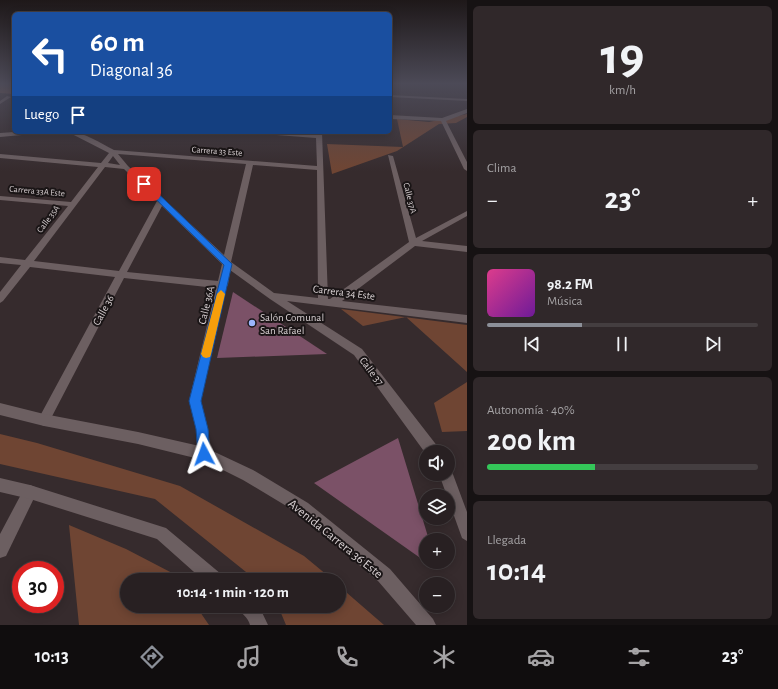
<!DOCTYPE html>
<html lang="es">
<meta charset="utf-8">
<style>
:root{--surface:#282022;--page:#30282a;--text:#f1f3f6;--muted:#a5a3a5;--line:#443e40;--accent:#8c9099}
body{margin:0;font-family:"Alegreya Sans",sans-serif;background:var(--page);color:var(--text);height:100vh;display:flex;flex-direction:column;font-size:15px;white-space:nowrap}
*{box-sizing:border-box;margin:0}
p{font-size:13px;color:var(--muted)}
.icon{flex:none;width:22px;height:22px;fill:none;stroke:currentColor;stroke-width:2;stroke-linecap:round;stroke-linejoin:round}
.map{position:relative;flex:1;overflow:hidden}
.sheet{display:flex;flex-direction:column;gap:6px;padding:6px;background:#161213;width:311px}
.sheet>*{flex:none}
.banner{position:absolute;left:12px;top:12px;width:380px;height:122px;border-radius:6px;box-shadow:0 2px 10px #0003,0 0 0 1px var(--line);background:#1a4fa0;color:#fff;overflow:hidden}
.controls{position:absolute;left:419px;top:445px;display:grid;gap:8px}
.controls a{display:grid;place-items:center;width:36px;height:36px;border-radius:50%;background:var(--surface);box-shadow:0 2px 10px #0003,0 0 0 1px var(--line);font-size:20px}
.speed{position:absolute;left:12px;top:561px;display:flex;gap:8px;font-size:20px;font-weight:700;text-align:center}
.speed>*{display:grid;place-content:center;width:52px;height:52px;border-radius:50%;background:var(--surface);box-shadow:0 2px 10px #0003,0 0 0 1px var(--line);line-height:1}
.speed .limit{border:6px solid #d22;background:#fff;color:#111}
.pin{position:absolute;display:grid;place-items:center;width:34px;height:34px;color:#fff;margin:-17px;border-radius:8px;box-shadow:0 2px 6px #0006}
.me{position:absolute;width:44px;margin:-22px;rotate:356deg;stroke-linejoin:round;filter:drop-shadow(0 0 3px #0008)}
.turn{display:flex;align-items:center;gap:14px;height:84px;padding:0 12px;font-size:18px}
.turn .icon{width:52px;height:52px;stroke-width:2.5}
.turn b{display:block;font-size:28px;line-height:34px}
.then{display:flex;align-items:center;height:38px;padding:0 12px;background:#0003;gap:8px;font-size:15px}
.big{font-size:30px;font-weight:700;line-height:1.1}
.sheet .widget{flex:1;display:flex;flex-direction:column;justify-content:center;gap:6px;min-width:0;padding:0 14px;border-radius:6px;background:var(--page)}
.sheet .dial{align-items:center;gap:0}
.dial b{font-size:52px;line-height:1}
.song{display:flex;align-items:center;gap:12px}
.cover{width:48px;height:48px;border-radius:6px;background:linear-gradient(135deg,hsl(330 70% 55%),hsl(280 70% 35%))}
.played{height:4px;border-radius:2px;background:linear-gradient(90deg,var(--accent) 35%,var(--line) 35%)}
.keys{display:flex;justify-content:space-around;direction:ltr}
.heat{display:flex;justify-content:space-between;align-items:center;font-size:22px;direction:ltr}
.charge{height:6px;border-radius:3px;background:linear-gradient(90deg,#34c759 40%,var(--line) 0)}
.trip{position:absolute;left:120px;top:573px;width:226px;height:40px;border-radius:20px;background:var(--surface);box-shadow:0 2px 10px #0003,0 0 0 1px var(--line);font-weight:700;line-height:40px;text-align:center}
.dock{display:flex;height:64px;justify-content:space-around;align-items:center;background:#100d0e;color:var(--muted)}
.dock .icon{width:28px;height:28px}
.dock .on{color:var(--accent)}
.dock b{font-size:18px;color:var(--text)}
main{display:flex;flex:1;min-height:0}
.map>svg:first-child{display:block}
.green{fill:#6f4533}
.forest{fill:#815643}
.building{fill:#7b5167}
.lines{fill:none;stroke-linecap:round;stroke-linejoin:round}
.minor{fill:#6c5f61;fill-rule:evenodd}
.tertiary{fill:#6c5f61;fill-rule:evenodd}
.route{fill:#1a73e8;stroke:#114b97}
.slow{fill:#f59e0b}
.poi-dot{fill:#9bb5fd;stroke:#1a1516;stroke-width:1.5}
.labels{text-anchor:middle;stroke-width:4;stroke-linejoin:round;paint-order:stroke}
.far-street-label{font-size:9px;fill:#d8d0d2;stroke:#1a1516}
.street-label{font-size:11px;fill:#d8d0d2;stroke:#1a1516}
.poi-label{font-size:11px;fill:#d8d0d2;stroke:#1a1516;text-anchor:start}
.near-street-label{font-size:13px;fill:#d8d0d2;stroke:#1a1516}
</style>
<main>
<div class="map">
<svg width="467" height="625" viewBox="0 0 467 625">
<rect width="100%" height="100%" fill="#362b2d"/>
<g class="green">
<path d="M 467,114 L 467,117 L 456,123 L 439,124 L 397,151 L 332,174 L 327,144 L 403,147 L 397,119 L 429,122 Z"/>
<path d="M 341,309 L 467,325 L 467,372 L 406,317 L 363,326 Z"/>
<path d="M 467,382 L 467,431 L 442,432 L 434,403 Z"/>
<path d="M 0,434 L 37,443 L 180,486 L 304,556 L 333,580 L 256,580 L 155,499 L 0,464 Z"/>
<path d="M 69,525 L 126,549 L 176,575 L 179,580 L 127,580 L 127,606 L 196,606 L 209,625 L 79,625 Z"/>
<path d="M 339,586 L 384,625 L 286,625 L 278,606 L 339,606 Z"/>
</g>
<path class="forest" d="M 0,84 L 14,84 L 14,94 L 0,93 Z"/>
<g class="building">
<path d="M 233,292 L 327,354 L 217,358 Z"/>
<path d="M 398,438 L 429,540 L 426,540 L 426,562 L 314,483 Z"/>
</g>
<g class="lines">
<g class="minor">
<path d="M 390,95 L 467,99 L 467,101 L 390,97 Z"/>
<path d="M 7,96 L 11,97 L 0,104 L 0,101 Z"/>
<path d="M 467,109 L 467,113 L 446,121 L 467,162 L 467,171 L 464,169 L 441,121 L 390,119 L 390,115 L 442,118 Z"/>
<path d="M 14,132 L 36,132 L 33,134 L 0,137 L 0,133 Z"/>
<path d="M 68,132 C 85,132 100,143 114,150 L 317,166 L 316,138 L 263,134 L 260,132 L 316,134 L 316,132 L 322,132 L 328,299 L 330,299 L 409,242 L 388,155 L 393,156 L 416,238 L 467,211 L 467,216 L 422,241 L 467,246 L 467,252 L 415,246 L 342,301 L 467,315 L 467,323 L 287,301 L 362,349 L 438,447 L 440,452 L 426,452 L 426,454 L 354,355 L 270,299 L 230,270 L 228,285 L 226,287 L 201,401 L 208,429 L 211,454 L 209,459 L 204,461 L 199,459 L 197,454 L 196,429 L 189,401 L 216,288 L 124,278 L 48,424 L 44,426 L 40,424 L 38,420 L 40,416 L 115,277 L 30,267 L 3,301 L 0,303 L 0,292 L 21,265 L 0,263 L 0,257 L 25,260 L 68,206 L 0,200 L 0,196 L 71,202 L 98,167 L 0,158 L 0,154 L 101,163 L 109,153 ZM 118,154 L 246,164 L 224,255 L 128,166 ZM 113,156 L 120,165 L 108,163 ZM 253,165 L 317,170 L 318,298 L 274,293 L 231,262 ZM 105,167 L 124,169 L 157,201 L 119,271 L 34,261 ZM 162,206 L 222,264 L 218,281 L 127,272 Z"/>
<path d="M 448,468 L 451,469 L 467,512 L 467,541 L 462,538 L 439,474 L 448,474 Z"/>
<path d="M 30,485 L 35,487 L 37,492 L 6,556 L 0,558 L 0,534 L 25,487 Z"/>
</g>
<g class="tertiary">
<path d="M 0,403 L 44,414 L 138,432 L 204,447 L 253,470 L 308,503 L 390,569 L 433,619 L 436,625 L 416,625 L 378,581 L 298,513 L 243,480 L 203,460 L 138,444 L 44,426 L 0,415 Z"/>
<path d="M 0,478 L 30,485 L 166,528 L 221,574 L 223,580 L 203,580 L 157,539 L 30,499 L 0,492 Z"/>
<path d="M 237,606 L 259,606 L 268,625 L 250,625 C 248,617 241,614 237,606 Z"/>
</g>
</g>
<linearGradient id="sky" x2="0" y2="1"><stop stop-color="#1e1819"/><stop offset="0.49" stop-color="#4c4a57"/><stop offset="1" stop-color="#4c4a57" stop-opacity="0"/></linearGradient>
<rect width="467" height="171" fill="url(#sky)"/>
<path class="route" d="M 141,182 L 146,182 L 232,264 L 201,401 L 208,429 L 210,454 L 208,458 L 204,460 L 200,458 L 198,454 L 196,429 L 189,401 L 224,265 L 141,185 Z"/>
<path class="slow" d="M 221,290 L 225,294 L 211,354 L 210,357 L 206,358 L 203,357 L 201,354 L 217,294 Z"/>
<circle class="poi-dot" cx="252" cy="323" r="4"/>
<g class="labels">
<g class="far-street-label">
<text transform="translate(217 151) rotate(4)" y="3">Carrera 33 Este</text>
<text transform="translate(37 191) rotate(5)" y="3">Carrera 33A Este</text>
<text transform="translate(410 198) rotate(76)" y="3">Calle 37A</text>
<text transform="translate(48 219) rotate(-53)" y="3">Calle 35A</text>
</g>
<g class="street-label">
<text transform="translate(344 292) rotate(7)" y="4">Carrera 34 Este</text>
<text transform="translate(206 305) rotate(-76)" y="4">Calle 36A</text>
<text transform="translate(103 310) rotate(-62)" y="4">Calle 36</text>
<text transform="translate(372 371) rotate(53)" y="4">Calle 37</text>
</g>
<g class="poi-label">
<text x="260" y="321">Salón Comunal<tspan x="260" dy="13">San Rafael</tspan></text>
</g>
<g class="near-street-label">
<text transform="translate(336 538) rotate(39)" y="5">Avenida Carrera 36 Este</text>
</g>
</g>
</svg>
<div class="controls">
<a><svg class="icon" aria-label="sound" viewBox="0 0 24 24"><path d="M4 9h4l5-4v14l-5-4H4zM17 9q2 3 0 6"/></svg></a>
<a><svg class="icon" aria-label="layers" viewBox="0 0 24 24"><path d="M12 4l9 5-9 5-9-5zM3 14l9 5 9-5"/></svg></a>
<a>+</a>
<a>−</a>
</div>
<div class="speed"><div class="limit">30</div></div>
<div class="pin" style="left:144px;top:184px;background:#d93025"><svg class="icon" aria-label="arrive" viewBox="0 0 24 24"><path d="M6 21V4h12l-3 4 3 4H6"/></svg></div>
<svg class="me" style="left:204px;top:454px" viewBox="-20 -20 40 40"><path d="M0-17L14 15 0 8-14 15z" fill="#1a73e8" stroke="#fff" stroke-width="4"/></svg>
<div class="trip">10:14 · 1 min · 120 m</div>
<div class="banner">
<div class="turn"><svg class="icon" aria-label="left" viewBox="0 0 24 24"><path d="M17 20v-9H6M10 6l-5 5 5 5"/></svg><div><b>60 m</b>Diagonal 36</div></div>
<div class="then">Luego<svg class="icon" aria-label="arrive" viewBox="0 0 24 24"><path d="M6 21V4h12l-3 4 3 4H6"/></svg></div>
</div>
</div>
<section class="sheet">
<div class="widget dial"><b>19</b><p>km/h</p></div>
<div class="widget"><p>Clima</p>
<div class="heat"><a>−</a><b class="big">23°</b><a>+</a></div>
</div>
<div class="widget">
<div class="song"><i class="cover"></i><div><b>98.2 FM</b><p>Música</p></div></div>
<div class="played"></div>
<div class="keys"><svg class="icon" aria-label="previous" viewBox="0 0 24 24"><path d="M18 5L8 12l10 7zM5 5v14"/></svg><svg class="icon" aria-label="pause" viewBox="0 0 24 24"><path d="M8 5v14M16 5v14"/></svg><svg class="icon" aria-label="next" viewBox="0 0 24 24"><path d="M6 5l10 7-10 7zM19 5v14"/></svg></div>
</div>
<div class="widget"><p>Autonomía · 40%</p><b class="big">200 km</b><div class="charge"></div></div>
<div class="widget"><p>Llegada</p><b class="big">10:14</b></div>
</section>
</main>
<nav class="dock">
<b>10:13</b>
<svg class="icon on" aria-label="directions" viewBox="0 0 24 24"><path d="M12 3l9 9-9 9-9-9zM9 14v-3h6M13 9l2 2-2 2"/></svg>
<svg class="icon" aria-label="music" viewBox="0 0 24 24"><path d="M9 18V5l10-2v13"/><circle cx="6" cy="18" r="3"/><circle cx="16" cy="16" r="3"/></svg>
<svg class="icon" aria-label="phone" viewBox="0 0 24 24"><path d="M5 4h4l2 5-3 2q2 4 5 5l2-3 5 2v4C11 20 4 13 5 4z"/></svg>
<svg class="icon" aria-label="climate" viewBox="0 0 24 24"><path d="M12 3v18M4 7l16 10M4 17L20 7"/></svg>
<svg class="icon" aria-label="car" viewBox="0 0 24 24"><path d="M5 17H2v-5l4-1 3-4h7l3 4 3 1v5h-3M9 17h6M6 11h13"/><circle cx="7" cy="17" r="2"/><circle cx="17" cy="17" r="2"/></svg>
<svg class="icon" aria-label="filters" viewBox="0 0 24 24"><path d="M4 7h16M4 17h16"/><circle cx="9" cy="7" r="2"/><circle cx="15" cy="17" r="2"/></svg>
<b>23°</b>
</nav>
